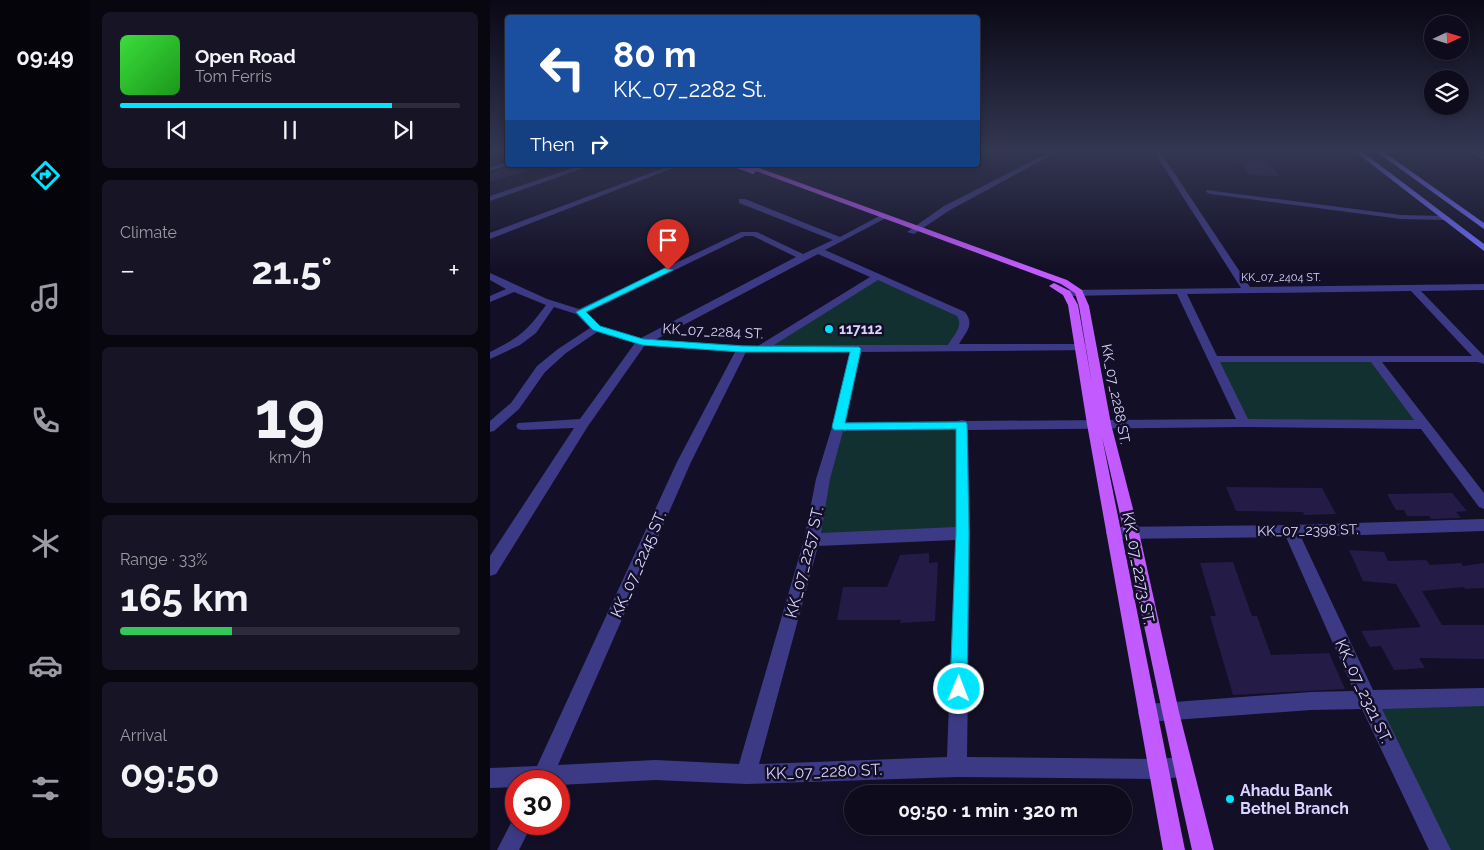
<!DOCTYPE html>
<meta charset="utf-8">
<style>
:root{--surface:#0e0b1c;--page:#171425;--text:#f1f3f6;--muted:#9b9ba3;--line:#2e2b3b;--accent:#00e5ff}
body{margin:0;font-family:Raleway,sans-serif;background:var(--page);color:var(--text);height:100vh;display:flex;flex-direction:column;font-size:19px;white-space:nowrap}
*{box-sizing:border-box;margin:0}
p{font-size:16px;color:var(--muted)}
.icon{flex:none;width:28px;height:28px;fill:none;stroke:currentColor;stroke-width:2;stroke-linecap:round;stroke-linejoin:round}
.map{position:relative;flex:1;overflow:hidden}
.details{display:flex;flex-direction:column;gap:12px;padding:12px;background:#08060f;width:400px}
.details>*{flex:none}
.top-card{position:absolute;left:15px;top:15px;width:475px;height:152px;border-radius:5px;box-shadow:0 2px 8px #0003,0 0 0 1px var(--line);background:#1a4fa0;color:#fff;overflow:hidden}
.needle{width:32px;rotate:86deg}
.controls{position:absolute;left:934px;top:15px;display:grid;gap:10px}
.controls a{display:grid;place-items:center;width:45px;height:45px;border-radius:50%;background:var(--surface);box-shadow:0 2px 8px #0003,0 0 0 1px var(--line);font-size:25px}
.speed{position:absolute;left:15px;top:770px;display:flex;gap:10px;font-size:25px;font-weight:700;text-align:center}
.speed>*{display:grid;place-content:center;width:65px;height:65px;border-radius:50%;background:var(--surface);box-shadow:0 2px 8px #0003,0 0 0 1px var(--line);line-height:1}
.speed .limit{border:8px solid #d22;background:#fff;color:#111}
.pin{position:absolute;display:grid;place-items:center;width:42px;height:42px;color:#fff;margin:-51px -21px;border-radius:50% 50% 50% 0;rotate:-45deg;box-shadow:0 0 5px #0007}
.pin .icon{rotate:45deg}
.me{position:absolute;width:55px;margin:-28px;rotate:1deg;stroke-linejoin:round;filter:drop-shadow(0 0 4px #0008)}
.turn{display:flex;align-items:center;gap:18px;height:105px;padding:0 25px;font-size:22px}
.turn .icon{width:65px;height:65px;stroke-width:2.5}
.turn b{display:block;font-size:35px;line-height:42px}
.then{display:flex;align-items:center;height:48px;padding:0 25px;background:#0003;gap:10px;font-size:19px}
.big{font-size:38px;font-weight:700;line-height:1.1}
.details .widget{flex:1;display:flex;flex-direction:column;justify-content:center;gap:8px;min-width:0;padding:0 18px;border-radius:8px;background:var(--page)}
.details .dial{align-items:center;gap:0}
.dial b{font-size:65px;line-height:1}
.song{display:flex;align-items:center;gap:15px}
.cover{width:60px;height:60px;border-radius:8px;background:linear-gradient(135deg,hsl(120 70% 55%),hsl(120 70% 35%))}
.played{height:5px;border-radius:2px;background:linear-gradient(90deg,var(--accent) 80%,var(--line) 80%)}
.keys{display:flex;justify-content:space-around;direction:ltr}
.heat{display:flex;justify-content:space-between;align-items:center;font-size:28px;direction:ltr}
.charge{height:8px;border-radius:4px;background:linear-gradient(90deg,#34c759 33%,var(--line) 0)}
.trip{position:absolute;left:354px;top:785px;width:288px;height:50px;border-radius:25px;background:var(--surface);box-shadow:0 2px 8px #0003,0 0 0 1px var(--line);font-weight:700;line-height:50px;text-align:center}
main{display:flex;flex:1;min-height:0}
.menu{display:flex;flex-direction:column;width:90px;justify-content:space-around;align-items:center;background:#06040b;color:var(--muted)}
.menu .icon{width:35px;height:35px}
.menu .on{color:var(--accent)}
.menu b{font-size:22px;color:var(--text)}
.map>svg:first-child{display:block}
.green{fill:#12302f}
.building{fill:#241b47}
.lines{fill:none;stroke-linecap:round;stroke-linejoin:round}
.street{fill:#3d3a85;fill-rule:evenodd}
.secondary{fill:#6f6bff;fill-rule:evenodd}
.primary{fill:#c25bff;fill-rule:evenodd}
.route{fill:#00e5ff;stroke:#0095a6}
.poi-dot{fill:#00e5ff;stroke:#130f26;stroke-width:2}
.labels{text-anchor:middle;stroke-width:5;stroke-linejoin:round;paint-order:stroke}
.far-street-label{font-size:11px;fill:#d9d4ff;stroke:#130f26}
.poi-label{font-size:14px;font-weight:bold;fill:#d9d4ff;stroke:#130f26;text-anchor:start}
.street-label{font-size:14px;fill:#d9d4ff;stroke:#130f26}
.near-street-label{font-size:16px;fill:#d9d4ff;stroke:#130f26}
.near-poi-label{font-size:16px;font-weight:bold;fill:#d9d4ff;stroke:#130f26;text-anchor:start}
</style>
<main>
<nav class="menu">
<b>09:49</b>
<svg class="icon on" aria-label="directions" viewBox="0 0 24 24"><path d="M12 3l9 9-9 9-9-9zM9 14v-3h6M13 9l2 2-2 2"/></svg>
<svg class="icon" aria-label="music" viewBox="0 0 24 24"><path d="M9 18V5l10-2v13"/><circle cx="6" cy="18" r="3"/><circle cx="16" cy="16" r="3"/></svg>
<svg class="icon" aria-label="phone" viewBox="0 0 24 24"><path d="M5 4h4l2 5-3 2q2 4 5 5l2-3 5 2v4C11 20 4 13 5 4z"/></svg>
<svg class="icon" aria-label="climate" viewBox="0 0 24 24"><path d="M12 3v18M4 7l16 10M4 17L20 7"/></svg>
<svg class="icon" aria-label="car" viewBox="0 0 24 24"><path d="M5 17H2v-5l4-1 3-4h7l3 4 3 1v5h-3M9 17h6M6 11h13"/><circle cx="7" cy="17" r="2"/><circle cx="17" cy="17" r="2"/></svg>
<svg class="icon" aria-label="filters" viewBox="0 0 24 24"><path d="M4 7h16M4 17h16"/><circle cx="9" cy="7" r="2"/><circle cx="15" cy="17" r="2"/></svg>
</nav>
<section class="details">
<div class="widget">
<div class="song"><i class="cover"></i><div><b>Open Road</b><p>Tom Ferris</p></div></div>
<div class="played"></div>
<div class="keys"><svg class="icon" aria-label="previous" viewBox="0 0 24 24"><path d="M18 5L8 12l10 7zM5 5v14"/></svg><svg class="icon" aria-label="pause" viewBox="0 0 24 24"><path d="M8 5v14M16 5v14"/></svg><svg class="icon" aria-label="next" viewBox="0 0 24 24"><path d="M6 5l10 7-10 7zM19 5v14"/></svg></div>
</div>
<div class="widget"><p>Climate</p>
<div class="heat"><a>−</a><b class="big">21.5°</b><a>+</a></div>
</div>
<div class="widget dial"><b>19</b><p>km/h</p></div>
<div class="widget"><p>Range · 33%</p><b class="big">165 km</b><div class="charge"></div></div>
<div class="widget"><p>Arrival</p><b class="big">09:50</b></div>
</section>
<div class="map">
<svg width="994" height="850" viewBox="0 0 994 850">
<rect width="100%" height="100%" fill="#130f26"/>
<g class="green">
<path d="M 387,277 L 475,319 L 461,349 L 272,349 Z"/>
<path d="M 883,358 L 935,425 L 754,423 L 723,359 Z"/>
<path d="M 472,424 L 473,533 L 322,540 L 348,427 Z"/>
<path d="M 994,697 L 994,850 L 950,850 L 877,699 Z"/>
</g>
<g class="building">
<path d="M 0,150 L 18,150 L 18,160 L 0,165 Z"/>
<path d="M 746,159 L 776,159 L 790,176 L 759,175 Z"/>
<path d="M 22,165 L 39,170 L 0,182 L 0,173 Z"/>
<path d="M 736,487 L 832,488 L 846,514 L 814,515 L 813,512 L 746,511 Z"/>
<path d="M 962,493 L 977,511 L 966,512 L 971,518 L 941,519 L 939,516 L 917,516 L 914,510 L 906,510 L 897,494 Z"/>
<path d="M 859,550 L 894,552 L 898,561 L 936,560 L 940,565 L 971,563 L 973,566 L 994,563 L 994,588 L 975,589 L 974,587 L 932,591 L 952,625 L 994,625 L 994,659 L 929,658 L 935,668 L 904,670 L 891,646 L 880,647 L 871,631 L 931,627 L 906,584 L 873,581 Z"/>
<path d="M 439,553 L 439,563 L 448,562 L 445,621 L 410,623 L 411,620 L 347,620 L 353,587 L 397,587 L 410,555 Z"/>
<path d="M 743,562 L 762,616 L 767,616 L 781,655 L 839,653 L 855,689 L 743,695 L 720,616 L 726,616 L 710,563 Z"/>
</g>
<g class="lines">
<g class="street">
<path d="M 564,150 L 571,150 L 460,210 L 424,234 L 417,232 L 454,206 Z"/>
<path d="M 663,150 L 669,150 L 760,287 L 994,284 L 994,290 L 931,291 L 994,356 L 994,364 L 988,362 L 892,362 L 994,493 L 994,509 L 989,507 L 931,429 L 754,427 L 478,430 L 480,533 L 477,757 L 667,759 L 693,757 L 700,760 L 703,767 L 700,774 L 693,777 L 667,779 L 467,777 L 256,784 L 165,780 L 69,785 L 69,781 L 26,781 L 26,787 L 0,788 L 0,768 L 47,766 L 187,462 L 245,352 L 155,345 L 98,426 L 6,574 L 0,576 L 0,556 L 84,428 L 32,430 L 28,429 L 26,426 L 28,423 L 90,419 L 145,343 L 107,332 L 76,353 L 55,372 L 29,409 L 4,431 L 0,432 L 0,421 L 21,403 L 47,366 L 68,349 L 100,328 L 86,314 L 64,307 L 46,333 L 30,345 L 0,359 L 0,352 C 30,337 36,332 56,305 L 24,292 L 0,302 L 0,296 L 16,289 L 0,280 L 0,273 L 57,299 L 89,309 L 251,232 L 267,232 L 313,254 L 343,240 L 249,203 L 249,199 L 255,199 L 350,237 L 393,214 L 397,216 L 396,218 L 335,250 L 475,312 C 485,325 476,332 469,344 L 601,344 L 606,347 L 601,350 L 371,352 L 355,422 L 467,421 L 472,420 L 477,421 L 746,419 L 687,294 L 577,296 L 572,293 L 577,290 L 751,288 ZM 255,236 L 263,236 L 306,257 L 151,338 L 110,326 L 96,313 ZM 328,254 L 380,277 L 268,346 L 165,340 ZM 388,280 L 467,316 C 474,326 463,336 458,345 L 284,345 ZM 921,291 L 982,356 L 727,356 L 697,294 ZM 256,352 L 360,352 L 342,427 L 326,479 L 314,540 L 249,764 L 165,760 L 68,765 L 201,462 ZM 730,362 L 881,362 L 924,420 L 758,419 ZM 466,430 L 466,527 L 331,533 L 340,479 L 353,431 ZM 465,540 L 457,757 L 269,764 L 328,546 Z"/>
<path d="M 976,150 L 983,150 L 994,155 L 994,160 Z"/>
<path d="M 18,162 L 18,165 L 20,165 L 0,171 L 0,167 Z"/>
<path d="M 92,165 L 102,165 L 0,201 L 0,196 Z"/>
<path d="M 182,165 L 191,165 L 0,239 L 0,233 Z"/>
<path d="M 717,190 L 911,215 L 956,216 L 960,218 L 956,220 L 911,219 L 720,194 L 716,192 Z"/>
<path d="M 994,519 L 994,531 L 811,537 L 883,690 L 994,688 L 994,706 L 892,709 L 961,850 L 939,850 L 872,709 L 821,710 L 657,722 L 650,720 L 648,713 L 650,706 L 657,704 L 821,692 L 864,691 L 796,537 L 623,539 L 618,537 L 616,533 L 618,529 L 623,527 L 801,525 Z"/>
<path d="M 26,815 L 26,824 L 42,824 L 29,850 L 7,850 L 24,817 Z"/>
</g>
<g class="secondary">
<path d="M 863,150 L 870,150 L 994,244 L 994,251 Z"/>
<path d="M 884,150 L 891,150 L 994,223 L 994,229 Z"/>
</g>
<path class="primary" d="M 238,165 L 261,165 L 577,280 L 592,290 L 599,306 L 621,424 L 649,532 L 689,712 L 724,850 L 702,850 C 671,712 645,574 612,437 L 695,850 L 673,850 L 597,424 L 578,305 L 573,295 L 559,286 L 564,283 L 580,291 L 588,305 L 602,384 L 589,306 L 585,293 L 571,284 L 266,171 L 263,174 Z"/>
</g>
<linearGradient id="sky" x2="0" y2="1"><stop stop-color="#0a0815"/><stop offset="0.56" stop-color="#333752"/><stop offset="1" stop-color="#333752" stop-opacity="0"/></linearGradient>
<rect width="994" height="269" fill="url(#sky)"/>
<path class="route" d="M 175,268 L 183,270 L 96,312 L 110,326 L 153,339 L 252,346 L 369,347 L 371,349 L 355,423 L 476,422 L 477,424 L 479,533 L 477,689 L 474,695 L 469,697 L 463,695 L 460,689 L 466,533 L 466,429 L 344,430 L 342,427 L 360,352 L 252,352 L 152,345 L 103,330 L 86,312 Z"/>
<g class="poi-dot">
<circle cx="339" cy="329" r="5"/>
<circle cx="740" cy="799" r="5"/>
</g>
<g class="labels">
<g class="far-street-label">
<text x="791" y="281">KK_07_2404 ST.</text>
</g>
<g class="poi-label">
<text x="349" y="334">117112</text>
</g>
<g class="street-label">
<text transform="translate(223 331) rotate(3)" y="5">KK_07_2284 ST.</text>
<text transform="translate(626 394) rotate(79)" y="5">KK_07_2288 ST.</text>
<text transform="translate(818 530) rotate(-1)" y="5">KK_07_2398 ST.</text>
</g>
<g class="near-street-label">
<text transform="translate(314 562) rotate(-76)" y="6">KK_07_2257 ST.</text>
<text transform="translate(148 564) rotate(-66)" y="6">KK_07_2245 ST.</text>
<text transform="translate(649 568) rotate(79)" y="6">KK_07_2273 ST.</text>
<text transform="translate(874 691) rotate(65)" y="6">KK_07_2321 ST.</text>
<text transform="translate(334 771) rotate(-2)" y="6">KK_07_2280 ST.</text>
</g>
<g class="near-poi-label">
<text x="750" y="796">Ahadu Bank<tspan x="750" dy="18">Bethel Branch</tspan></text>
</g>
</g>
</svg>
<div class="controls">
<a><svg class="needle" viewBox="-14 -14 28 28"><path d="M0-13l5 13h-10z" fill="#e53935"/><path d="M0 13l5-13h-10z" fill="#9b9ba3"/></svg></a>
<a><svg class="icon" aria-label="layers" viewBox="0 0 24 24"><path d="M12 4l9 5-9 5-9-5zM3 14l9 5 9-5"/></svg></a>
</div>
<div class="speed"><div class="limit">30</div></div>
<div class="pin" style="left:178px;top:270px;background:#d93025"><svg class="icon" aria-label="arrive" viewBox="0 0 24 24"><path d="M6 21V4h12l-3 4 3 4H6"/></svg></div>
<svg class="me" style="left:469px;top:689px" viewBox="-20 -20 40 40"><circle r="17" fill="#00e5ff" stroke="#fff" stroke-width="3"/><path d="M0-11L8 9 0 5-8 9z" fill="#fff"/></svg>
<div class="trip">09:50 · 1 min · 320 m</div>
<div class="top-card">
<div class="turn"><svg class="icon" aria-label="left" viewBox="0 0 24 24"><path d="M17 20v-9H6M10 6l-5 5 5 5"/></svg><div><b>80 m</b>KK_07_2282 St.</div></div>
<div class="then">Then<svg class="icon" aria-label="right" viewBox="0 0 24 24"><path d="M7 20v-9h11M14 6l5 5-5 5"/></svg></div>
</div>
</div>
</main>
